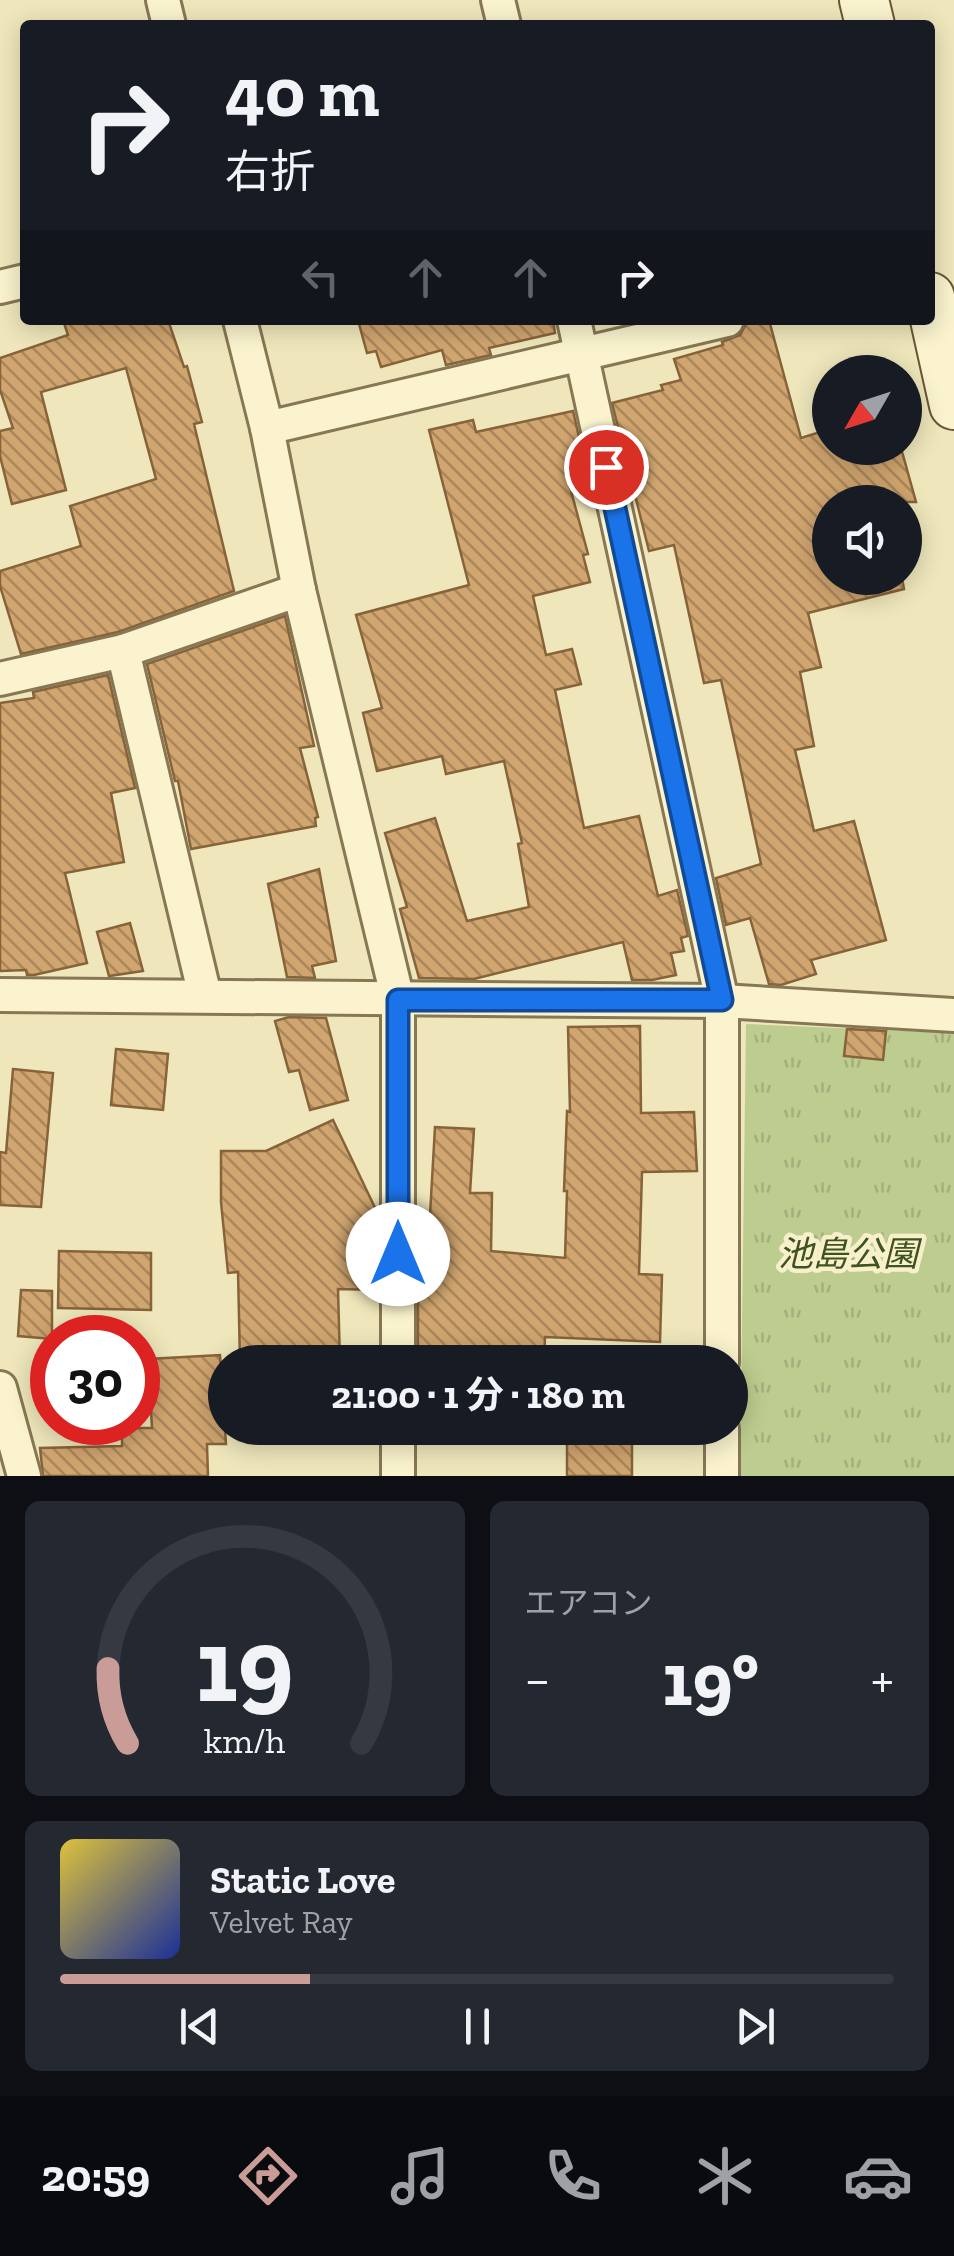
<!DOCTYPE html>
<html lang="ja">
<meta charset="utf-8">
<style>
:root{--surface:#171b24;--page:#242831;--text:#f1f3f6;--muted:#9ea1a6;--line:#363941;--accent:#c99c97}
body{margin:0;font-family:"Zilla Slab","Noto Sans JP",serif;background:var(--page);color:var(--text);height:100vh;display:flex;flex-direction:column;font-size:38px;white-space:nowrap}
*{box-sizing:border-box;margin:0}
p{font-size:32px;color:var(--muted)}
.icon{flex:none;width:55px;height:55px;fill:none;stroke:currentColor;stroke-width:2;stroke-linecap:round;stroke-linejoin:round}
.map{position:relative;height:1476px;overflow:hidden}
.drawer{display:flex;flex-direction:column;gap:25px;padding:25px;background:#0d0f14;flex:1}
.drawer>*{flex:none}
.guide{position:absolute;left:20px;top:20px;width:915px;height:305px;border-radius:10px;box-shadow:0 5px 25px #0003;background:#171b24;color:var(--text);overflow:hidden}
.needle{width:65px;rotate:231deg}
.fabs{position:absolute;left:812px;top:355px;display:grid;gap:20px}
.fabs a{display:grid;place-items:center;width:110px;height:110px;border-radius:50%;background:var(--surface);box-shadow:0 5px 25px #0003;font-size:50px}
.speed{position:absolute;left:30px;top:1315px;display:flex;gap:20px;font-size:50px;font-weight:700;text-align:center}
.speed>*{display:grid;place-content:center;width:130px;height:130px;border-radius:50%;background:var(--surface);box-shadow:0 5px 25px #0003;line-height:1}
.speed .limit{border:15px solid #d22;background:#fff;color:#111}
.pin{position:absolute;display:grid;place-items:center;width:85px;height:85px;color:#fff;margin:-42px;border:5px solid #fff;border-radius:50%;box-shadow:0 2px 10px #0007}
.me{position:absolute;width:110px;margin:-55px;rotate:0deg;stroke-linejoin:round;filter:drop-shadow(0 0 8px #0008)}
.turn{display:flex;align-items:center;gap:35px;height:210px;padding:0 40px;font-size:45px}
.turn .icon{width:130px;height:130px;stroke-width:2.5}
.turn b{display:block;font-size:70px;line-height:85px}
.lanes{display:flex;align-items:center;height:95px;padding:0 40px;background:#0003;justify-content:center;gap:50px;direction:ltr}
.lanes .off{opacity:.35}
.big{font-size:75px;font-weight:700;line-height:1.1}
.drawer .tile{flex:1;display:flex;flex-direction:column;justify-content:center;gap:15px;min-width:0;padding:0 35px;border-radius:15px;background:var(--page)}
.drawer .dial{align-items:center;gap:0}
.dial svg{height:260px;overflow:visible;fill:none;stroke:var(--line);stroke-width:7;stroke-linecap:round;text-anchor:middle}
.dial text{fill:var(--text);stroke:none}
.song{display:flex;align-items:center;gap:30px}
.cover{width:120px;height:120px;border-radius:15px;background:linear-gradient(135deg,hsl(50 70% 55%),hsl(230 70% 35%))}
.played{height:10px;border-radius:5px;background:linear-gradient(90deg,var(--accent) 30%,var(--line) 30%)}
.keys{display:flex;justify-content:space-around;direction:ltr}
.heat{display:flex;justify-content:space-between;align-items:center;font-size:55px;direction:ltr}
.drawer .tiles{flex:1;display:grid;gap:25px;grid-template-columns:1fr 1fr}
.tile:last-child{grid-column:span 2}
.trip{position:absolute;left:208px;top:1345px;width:540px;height:100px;border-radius:50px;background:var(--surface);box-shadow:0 5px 25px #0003;font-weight:700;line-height:100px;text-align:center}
.tab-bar{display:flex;height:160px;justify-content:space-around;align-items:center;background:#090b0e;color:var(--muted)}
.tab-bar .icon{width:70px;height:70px}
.tab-bar .on{color:var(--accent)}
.tab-bar b{font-size:45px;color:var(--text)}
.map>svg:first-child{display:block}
.park{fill:url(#park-tufts)}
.building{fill:url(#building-back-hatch);stroke:#876339;stroke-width:2.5}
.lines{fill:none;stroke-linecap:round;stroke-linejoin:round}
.street-casing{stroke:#877754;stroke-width:38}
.secondary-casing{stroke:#695738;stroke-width:52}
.street{stroke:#faf3ce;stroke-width:32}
.secondary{stroke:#faf3ce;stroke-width:48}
.route-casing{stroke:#114b97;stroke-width:25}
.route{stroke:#1a73e8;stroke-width:18}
.labels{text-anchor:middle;stroke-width:9;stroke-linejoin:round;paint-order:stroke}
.park-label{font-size:35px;font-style:italic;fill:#3f5320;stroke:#f7f0cb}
</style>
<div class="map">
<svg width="954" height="1476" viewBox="0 0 954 1476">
<defs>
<pattern id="park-tufts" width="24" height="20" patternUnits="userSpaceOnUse" patternTransform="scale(2.5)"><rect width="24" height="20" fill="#bdcd8f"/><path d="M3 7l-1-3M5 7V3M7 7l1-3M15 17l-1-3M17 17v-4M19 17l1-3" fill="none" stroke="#a3b07b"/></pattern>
<pattern id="building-back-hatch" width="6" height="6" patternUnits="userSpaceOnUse" patternTransform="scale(2.5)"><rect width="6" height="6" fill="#d0a56f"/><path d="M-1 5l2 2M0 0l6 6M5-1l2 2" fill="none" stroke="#aa875a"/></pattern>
</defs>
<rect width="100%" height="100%" fill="#efe7bb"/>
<path class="park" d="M 746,1024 L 954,1033 L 954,1476 L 740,1476 Z"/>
<g class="building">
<path d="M 63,320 L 168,320 L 184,367 L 187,366 L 202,422 L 194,424 L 234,591 L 118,632 L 21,654 L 0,586 L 0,571 L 81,546 L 70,506 L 156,479 L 126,368 L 41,392 L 66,490 L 12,504 L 0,456 L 0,431 L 13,428 L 0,390 L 0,358 L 68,335 Z"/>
<path d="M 358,320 L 553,320 L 555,333 L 489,348 L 491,355 L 446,365 L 442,350 L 381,367 L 376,351 L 367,353 Z"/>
<path d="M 769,320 L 801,438 L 830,429 L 830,448 L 901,448 L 916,502 L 830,502 L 830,578 L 902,578 L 904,589 L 808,613 L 821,667 L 800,672 L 814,746 L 795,750 L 814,831 L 854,821 L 886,940 L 811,960 L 816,974 L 781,985 L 769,984 L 750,918 L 726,925 L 716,878 L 761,864 L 739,761 L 721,680 L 704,683 L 674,545 L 649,551 L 612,403 L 663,390 L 661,385 L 681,380 L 674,359 L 723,345 L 722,342 L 740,335 L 746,324 Z"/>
<path d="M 573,411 L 587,472 L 567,476 L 588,554 L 583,555 L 590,582 L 533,596 L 546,655 L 572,649 L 581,684 L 555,690 L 584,828 L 639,816 L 658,896 L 677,890 L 688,936 L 681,938 L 684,951 L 671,953 L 676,975 L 652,980 L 632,980 L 623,942 L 474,979 L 419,978 L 400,909 L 407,907 L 385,833 L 435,818 L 467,921 L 529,907 L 518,844 L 522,843 L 504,761 L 446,774 L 442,756 L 377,771 L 363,713 L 382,708 L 356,615 L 469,585 L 429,430 L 473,420 L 476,432 Z"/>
<path d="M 285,616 L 314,746 L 300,748 L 318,817 L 315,818 L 316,826 L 191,849 L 178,781 L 175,781 L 147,664 Z"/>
<path d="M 108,675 L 135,788 L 111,793 L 124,862 L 65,873 L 87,963 L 34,975 L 27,975 L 26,970 L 0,971 L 0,703 L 34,698 L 33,692 Z"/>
<path d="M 319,869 L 336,961 L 312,966 L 315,978 L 287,977 L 268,884 Z"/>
<path d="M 130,923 L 143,971 L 109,976 L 97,932 Z"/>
<path d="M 289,1017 L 326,1018 L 348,1100 L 310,1110 L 299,1070 L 289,1072 L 275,1021 Z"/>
<path d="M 640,1026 L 641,1113 L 694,1112 L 697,1171 L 642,1172 L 639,1274 L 662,1275 L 660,1342 L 545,1337 L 544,1362 L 418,1362 L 418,1215 L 430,1215 L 435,1127 L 474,1129 L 470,1193 L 492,1193 L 491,1251 L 565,1258 L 567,1191 L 564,1191 L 567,1111 L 570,1112 L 568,1027 Z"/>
<path d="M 847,1029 L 886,1031 L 883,1060 L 844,1056 Z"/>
<path d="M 116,1049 L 168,1054 L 163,1110 L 111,1105 Z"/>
<path d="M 13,1069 L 53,1073 L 41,1207 L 0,1205 L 0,1152 L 6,1153 Z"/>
<path d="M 333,1120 L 378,1214 L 378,1290 L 338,1289 L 340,1362 L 240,1362 L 238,1272 L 228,1273 L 221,1202 L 221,1151 L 266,1151 Z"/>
<path d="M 59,1251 L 151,1253 L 151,1310 L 58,1308 Z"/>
<path d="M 21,1290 L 52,1291 L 52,1339 L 18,1336 Z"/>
<path d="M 220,1355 L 226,1444 L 207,1444 L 208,1476 L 43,1476 L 40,1448 L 122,1446 L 122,1428 L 152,1428 L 148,1359 Z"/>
<rect x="567" y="1428" width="65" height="48"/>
</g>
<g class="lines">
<g class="street-casing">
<g id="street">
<path d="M 163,0 L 169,25"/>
<path d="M 498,0 L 504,25"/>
<path d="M 0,287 L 25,281"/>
<path d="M 240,320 L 267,428 L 299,590 L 398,1000 L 398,1362"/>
<path d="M 574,320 L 722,1001 L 722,1362"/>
<path d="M 267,428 L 727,320"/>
<path d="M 123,651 L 205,996"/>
<path d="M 0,679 L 123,651 L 299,590"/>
<path d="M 0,995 L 722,1001 L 954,1015"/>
<path d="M 0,1388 L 24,1476"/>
<path d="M 398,1428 L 398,1476"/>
<path d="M 722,1428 L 722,1476"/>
</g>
</g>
<g class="secondary-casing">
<g id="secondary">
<path d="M 864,0 L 870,25"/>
<path d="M 930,297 L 954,405"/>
</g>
</g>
<use href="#street" class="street"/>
<use href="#secondary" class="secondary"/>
</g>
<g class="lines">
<g class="route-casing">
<path id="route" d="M 398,1254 L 398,1000 L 722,1000 L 606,467"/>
</g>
<use href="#route" class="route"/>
</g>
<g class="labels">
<g class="park-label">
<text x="848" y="1266">池島公園</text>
</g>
</g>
</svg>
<div class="fabs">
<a><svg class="needle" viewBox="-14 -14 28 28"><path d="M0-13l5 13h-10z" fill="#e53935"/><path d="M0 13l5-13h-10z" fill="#9ea1a6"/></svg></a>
<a><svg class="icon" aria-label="sound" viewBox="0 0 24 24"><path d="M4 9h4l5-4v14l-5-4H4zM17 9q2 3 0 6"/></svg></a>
</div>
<div class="speed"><div class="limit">30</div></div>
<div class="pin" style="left:606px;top:467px;background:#d93025"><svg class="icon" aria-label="arrive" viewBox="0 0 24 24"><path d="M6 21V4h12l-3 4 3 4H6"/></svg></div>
<svg class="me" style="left:398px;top:1254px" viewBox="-20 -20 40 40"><circle r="19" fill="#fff"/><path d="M0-13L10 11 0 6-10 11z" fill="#1a73e8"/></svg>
<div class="trip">21:00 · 1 分 · 180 m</div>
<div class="guide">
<div class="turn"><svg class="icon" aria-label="right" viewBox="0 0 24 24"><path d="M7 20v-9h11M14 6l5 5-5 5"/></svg><div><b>40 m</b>右折</div></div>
<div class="lanes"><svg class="icon off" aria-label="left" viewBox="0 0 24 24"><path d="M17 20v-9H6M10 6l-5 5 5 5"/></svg><svg class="icon off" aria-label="ahead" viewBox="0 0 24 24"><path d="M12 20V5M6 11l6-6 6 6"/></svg><svg class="icon off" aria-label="ahead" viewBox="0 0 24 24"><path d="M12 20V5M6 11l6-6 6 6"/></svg><svg class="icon" aria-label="right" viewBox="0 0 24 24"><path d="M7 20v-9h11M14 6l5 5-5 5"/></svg></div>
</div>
</div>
<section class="drawer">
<div class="tiles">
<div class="tile dial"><svg viewBox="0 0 100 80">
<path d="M14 69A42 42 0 1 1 86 69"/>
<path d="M14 69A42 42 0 0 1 8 46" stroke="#c99c97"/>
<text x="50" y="56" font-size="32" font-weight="700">19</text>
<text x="50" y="72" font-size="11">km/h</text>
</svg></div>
<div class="tile"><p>エアコン</p>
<div class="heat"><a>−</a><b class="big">19°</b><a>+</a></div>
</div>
<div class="tile">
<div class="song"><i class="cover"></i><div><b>Static Love</b><p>Velvet Ray</p></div></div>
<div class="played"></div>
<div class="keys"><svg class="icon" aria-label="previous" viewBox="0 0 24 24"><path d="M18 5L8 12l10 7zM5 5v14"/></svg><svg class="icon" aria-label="pause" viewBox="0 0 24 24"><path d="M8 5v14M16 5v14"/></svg><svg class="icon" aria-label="next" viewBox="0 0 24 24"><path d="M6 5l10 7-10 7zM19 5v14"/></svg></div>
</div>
</div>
</section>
<nav class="tab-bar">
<b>20:59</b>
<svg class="icon on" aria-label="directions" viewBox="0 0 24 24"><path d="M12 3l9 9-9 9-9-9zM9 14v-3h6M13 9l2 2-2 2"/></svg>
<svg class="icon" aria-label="music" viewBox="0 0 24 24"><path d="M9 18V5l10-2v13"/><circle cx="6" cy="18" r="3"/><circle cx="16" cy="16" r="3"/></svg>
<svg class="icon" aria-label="phone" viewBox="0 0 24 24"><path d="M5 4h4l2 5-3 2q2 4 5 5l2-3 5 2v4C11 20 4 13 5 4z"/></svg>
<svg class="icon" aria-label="climate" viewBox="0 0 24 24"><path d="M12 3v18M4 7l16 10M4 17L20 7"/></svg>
<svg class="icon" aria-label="car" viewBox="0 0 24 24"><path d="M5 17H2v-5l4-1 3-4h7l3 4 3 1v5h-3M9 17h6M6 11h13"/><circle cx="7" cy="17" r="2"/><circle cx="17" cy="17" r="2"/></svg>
</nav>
